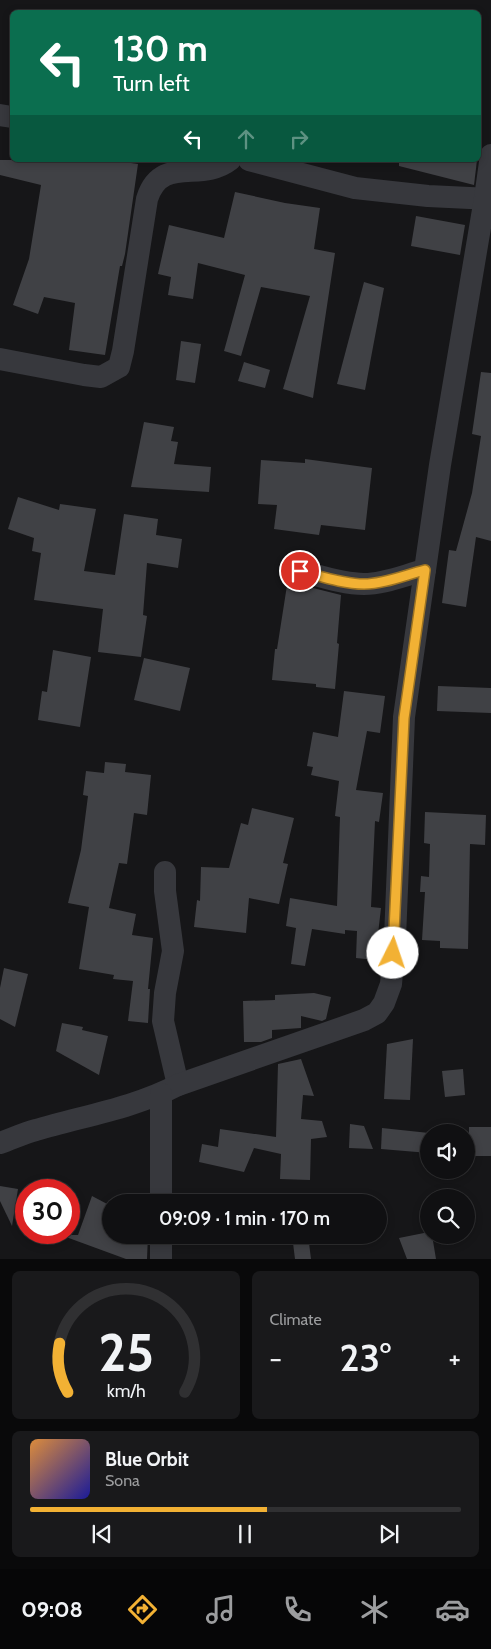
<!DOCTYPE html>
<meta charset="utf-8">
<style>
:root{--surface:#101012;--page:#19191b;--text:#f1f3f6;--muted:#9c9d9f;--line:#303032;--accent:#f2b134}
body{margin:0;font-family:Cabin,sans-serif;background:var(--page);color:var(--text);height:100vh;display:flex;flex-direction:column;font-size:19px;white-space:nowrap}
*{box-sizing:border-box;margin:0}
p{font-size:16px;color:var(--muted)}
.icon{flex:none;width:28px;height:28px;fill:none;stroke:currentColor;stroke-width:2;stroke-linecap:round;stroke-linejoin:round}
.map{position:relative;height:1259px;overflow:hidden}
.details{display:flex;flex-direction:column;gap:12px;padding:12px;background:#09090a;flex:1}
.details>*{flex:none}
.guide{position:absolute;left:10px;top:10px;width:471px;height:152px;border-radius:8px;box-shadow:0 2px 8px #0003,0 0 0 1px var(--line);background:#0b6e4f;color:#fff;overflow:hidden}
.controls{position:absolute;left:420px;top:1124px;display:grid;gap:10px}
.controls a{display:grid;place-items:center;width:55px;height:55px;border-radius:50%;background:var(--surface);box-shadow:0 2px 8px #0003,0 0 0 1px var(--line);font-size:25px}
.speed{position:absolute;left:15px;top:1179px;display:flex;gap:10px;font-size:25px;font-weight:700;text-align:center}
.speed>*{display:grid;place-content:center;width:65px;height:65px;border-radius:50%;background:var(--surface);box-shadow:0 2px 8px #0003,0 0 0 1px var(--line);line-height:1}
.speed .limit{border:8px solid #d22;background:#fff;color:#111}
.pin{position:absolute;display:grid;place-items:center;width:42px;height:42px;color:#fff;margin:-21px;border:2px solid #fff;border-radius:50%;box-shadow:0 1px 5px #0007}
.me{position:absolute;width:55px;margin:-28px;rotate:4deg;stroke-linejoin:round;filter:drop-shadow(0 0 4px #0008)}
.turn{display:flex;align-items:center;gap:18px;height:105px;padding:0 20px;font-size:22px}
.turn .icon{width:65px;height:65px;stroke-width:2.5}
.turn b{display:block;font-size:35px;line-height:42px}
.lanes{display:flex;align-items:center;height:48px;padding:0 20px;background:#0003;justify-content:center;gap:25px;direction:ltr}
.lanes .off{opacity:.35}
.big{font-size:38px;font-weight:600;line-height:1.1}
.details .tile{flex:1;display:flex;flex-direction:column;justify-content:center;gap:8px;min-width:0;padding:0 18px;border-radius:8px;background:var(--page)}
.details .dial{align-items:center;gap:0}
.dial svg{height:130px;overflow:visible;fill:none;stroke:var(--line);stroke-width:7;stroke-linecap:round;text-anchor:middle}
.dial text{fill:var(--text);stroke:none}
.song{display:flex;align-items:center;gap:15px}
.cover{width:60px;height:60px;border-radius:8px;background:linear-gradient(135deg,hsl(30 70% 55%),hsl(240 70% 35%))}
.played{height:5px;border-radius:2px;background:linear-gradient(90deg,var(--accent) 55%,var(--line) 55%)}
.keys{display:flex;justify-content:space-around;direction:ltr}
.heat{display:flex;justify-content:space-between;align-items:center;font-size:28px;direction:ltr}
.details .tiles{flex:1;display:grid;gap:12px;grid-template-columns:1fr 1fr}
.tile:last-child{grid-column:span 2}
.trip{position:absolute;left:102px;top:1194px;width:285px;height:50px;border-radius:25px;background:var(--surface);box-shadow:0 2px 8px #0003,0 0 0 1px var(--line);font-weight:600;line-height:50px;text-align:center}
.tab-bar{display:flex;height:80px;justify-content:space-around;align-items:center;background:#060607;color:var(--muted)}
.tab-bar .icon{width:35px;height:35px}
.tab-bar .selected{color:var(--accent)}
.tab-bar b{font-size:22px;color:var(--text)}
.map>svg:first-child{display:block}
.building{fill:#404145}
.lines{fill:none;stroke-linecap:round;stroke-linejoin:round}
.minor{stroke:#37383d;stroke-width:22}
.route-casing{stroke:#9d7322;stroke-width:12}
.route{stroke:#f2b134;stroke-width:9}
</style>
<div class="map">
<svg width="491" height="1259" viewBox="0 0 491 1259">
<rect width="100%" height="100%" fill="#161618"/>
<g class="building">
<path d="M 0,160 L 110,160 L 138,164 L 125,254 L 122,266 L 120,266 L 105,355 L 69,350 L 75,303 L 44,297 L 38,314 L 13,305 L 29,259 L 41,185 L 0,175 Z"/>
<path d="M 399,160 L 477,160 L 474,185 L 399,166 Z"/>
<path d="M 235,192 L 285,203 L 320,208 L 314,249 L 335,253 L 313,398 L 283,389 L 310,296 L 261,287 L 241,356 L 224,351 L 245,275 L 198,263 L 193,299 L 168,295 L 171,277 L 158,274 L 169,225 L 224,238 Z"/>
<path d="M 416,216 L 465,225 L 460,255 L 411,246 Z"/>
<path d="M 364,282 L 384,288 L 365,390 L 337,384 Z"/>
<path d="M 181,341 L 201,344 L 195,383 L 176,380 Z"/>
<path d="M 244,362 L 270,370 L 265,388 L 238,381 Z"/>
<path d="M 481,372 L 491,373 L 491,541 L 476,537 L 466,607 L 442,603 L 449,550 L 456,551 L 472,493 L 481,436 L 472,434 Z"/>
<path d="M 144,422 L 174,427 L 171,441 L 178,442 L 174,464 L 211,467 L 209,492 L 131,487 Z"/>
<path d="M 305,459 L 372,468 L 365,530 L 321,525 L 319,535 L 274,529 L 277,505 L 258,504 L 261,460 L 305,463 Z"/>
<path d="M 18,497 L 59,510 L 60,504 L 96,509 L 84,571 L 115,575 L 124,514 L 158,519 L 156,535 L 182,539 L 178,568 L 147,563 L 143,615 L 147,616 L 141,657 L 98,652 L 103,609 L 34,600 L 41,553 L 32,551 L 34,538 L 8,529 Z"/>
<path d="M 288,579 L 297,584 L 341,595 L 337,643 L 339,644 L 335,689 L 316,687 L 316,684 L 272,680 L 275,649 L 277,649 Z"/>
<path d="M 53,650 L 91,657 L 80,727 L 38,720 L 42,691 L 47,692 Z"/>
<path d="M 144,658 L 190,668 L 180,711 L 134,700 Z"/>
<path d="M 438,686 L 491,688 L 491,713 L 437,711 Z"/>
<path d="M 344,691 L 385,696 L 380,733 L 367,731 L 356,790 L 383,793 L 379,822 L 375,821 L 371,907 L 381,908 L 375,960 L 356,958 L 357,931 L 345,930 L 345,934 L 312,929 L 305,966 L 291,964 L 296,928 L 286,926 L 290,898 L 337,906 L 340,817 L 335,816 L 339,781 L 311,775 L 313,767 L 307,766 L 313,732 L 338,737 Z"/>
<path d="M 105,762 L 126,764 L 125,772 L 151,775 L 147,815 L 134,813 L 127,864 L 119,863 L 109,908 L 136,914 L 132,935 L 153,938 L 148,989 L 150,989 L 148,1023 L 128,1021 L 133,981 L 113,979 L 114,975 L 79,969 L 89,907 L 68,903 L 81,850 L 88,796 L 83,795 L 86,771 L 104,773 Z"/>
<path d="M 252,808 L 294,818 L 283,863 L 288,864 L 279,904 L 249,898 L 246,933 L 194,927 L 197,900 L 200,901 L 201,867 L 229,868 L 241,823 L 248,825 Z"/>
<path d="M 425,812 L 486,815 L 485,845 L 470,844 L 468,949 L 440,948 L 440,941 L 422,940 L 425,892 L 420,892 L 421,876 L 429,877 L 430,844 L 424,843 Z"/>
<path d="M 4,968 L 28,974 L 15,1027 L 0,1019 L 0,988 Z"/>
<path d="M 314,993 L 331,997 L 326,1019 L 322,1021 L 301,1016 L 301,1028 L 272,1030 L 272,1038 L 261,1042 L 244,1042 L 243,1001 L 275,1000 L 275,995 Z"/>
<path d="M 62,1023 L 83,1027 L 82,1030 L 108,1036 L 99,1075 L 56,1051 Z"/>
<path d="M 413,1039 L 410,1100 L 384,1099 L 387,1044 Z"/>
<path d="M 301,1059 L 314,1096 L 303,1095 L 301,1119 L 322,1121 L 327,1137 L 311,1139 L 310,1180 L 280,1179 L 281,1154 L 254,1148 L 244,1172 L 199,1162 L 202,1144 L 218,1147 L 220,1129 L 276,1137 L 278,1064 Z"/>
<path d="M 463,1069 L 465,1095 L 445,1097 L 442,1071 Z"/>
<path d="M 350,1124 L 364,1126 L 373,1149 L 349,1148 Z"/>
<rect x="469" y="1127" width="22" height="29"/>
<path d="M 382,1128 L 429,1133 L 429,1153 L 381,1149 Z"/>
<path d="M 0,1186 L 18,1189 L 12,1226 L 0,1201 Z"/>
<path d="M 92,1196 L 111,1206 L 111,1235 L 148,1235 L 147,1259 L 126,1259 L 66,1237 L 66,1235 L 78,1235 Z"/>
<path d="M 429,1232 L 429,1235 L 432,1235 L 436,1259 L 407,1259 L 399,1238 Z"/>
<path d="M 292,1235 L 308,1235 L 311,1259 L 295,1259 Z"/>
</g>
<g class="lines">
<g class="minor">
<path d="M 0,115 L 12,117"/>
<path d="M 249,160 L 355,188 L 428,196 L 491,199"/>
<path d="M 0,359 L 84,375 L 101,377 L 119,367 L 123,351 L 147,199 C 161,154 201,183 230,160"/>
<path d="M 300,571 C 320,576 343,584 364,584 C 384,584 405,575 425,570"/>
<path d="M 165,872 L 165,891 L 173,951 L 165,993 L 163,1021 L 178,1085"/>
<path d="M 0,1143 C 12,1139 24,1133 36,1130 C 83,1116 134,1108 178,1085 L 364,1020 L 377,1013 L 384,1003 L 391,984 L 395,938 L 404,717 L 440,465 L 485,198 L 491,155"/>
<path d="M 161,1202 L 161,1094"/>
<path d="M 161,1259 L 161,1235"/>
</g>
</g>
<g class="lines">
<g class="route-casing">
<path id="route" d="M 300,571 C 320,576 343,584 364,584 C 384,584 405,575 425,570 L 404,718 L 393,953"/>
</g>
<use href="#route" class="route"/>
</g>
</svg>
<div class="controls">
<a><svg class="icon" aria-label="sound" viewBox="0 0 24 24"><path d="M4 9h4l5-4v14l-5-4H4zM17 9q2 3 0 6"/></svg></a>
<a><svg class="icon" aria-label="search" viewBox="0 0 24 24"><circle cx="10" cy="10" r="6"/><path d="M15 15l6 6"/></svg></a>
</div>
<div class="speed"><div class="limit">30</div></div>
<div class="pin" style="left:300px;top:571px;background:#d93025"><svg class="icon" aria-label="arrive" viewBox="0 0 24 24"><path d="M6 21V4h12l-3 4 3 4H6"/></svg></div>
<svg class="me" style="left:393px;top:953px" viewBox="-20 -20 40 40"><circle r="19" fill="#fff"/><path d="M0-13L10 11 0 6-10 11z" fill="#f2b134"/></svg>
<div class="trip">09:09 · 1 min · 170 m</div>
<div class="guide">
<div class="turn"><svg class="icon" aria-label="left" viewBox="0 0 24 24"><path d="M17 20v-9H6M10 6l-5 5 5 5"/></svg><div><b>130 m</b>Turn left</div></div>
<div class="lanes"><svg class="icon" aria-label="left" viewBox="0 0 24 24"><path d="M17 20v-9H6M10 6l-5 5 5 5"/></svg><svg class="icon off" aria-label="ahead" viewBox="0 0 24 24"><path d="M12 20V5M6 11l6-6 6 6"/></svg><svg class="icon off" aria-label="right" viewBox="0 0 24 24"><path d="M7 20v-9h11M14 6l5 5-5 5"/></svg></div>
</div>
</div>
<section class="details">
<div class="tiles">
<div class="tile dial"><svg viewBox="0 0 100 80">
<path d="M14 69A42 42 0 1 1 86 69"/>
<path d="M14 69A42 42 0 0 1 9 39" stroke="#f2b134"/>
<text x="50" y="56" font-size="32" font-weight="700">25</text>
<text x="50" y="72" font-size="11">km/h</text>
</svg></div>
<div class="tile"><p>Climate</p>
<div class="heat"><a>−</a><b class="big">23°</b><a>+</a></div>
</div>
<div class="tile">
<div class="song"><i class="cover"></i><div><b>Blue Orbit</b><p>Sona</p></div></div>
<div class="played"></div>
<div class="keys"><svg class="icon" aria-label="previous" viewBox="0 0 24 24"><path d="M18 5L8 12l10 7zM5 5v14"/></svg><svg class="icon" aria-label="pause" viewBox="0 0 24 24"><path d="M8 5v14M16 5v14"/></svg><svg class="icon" aria-label="next" viewBox="0 0 24 24"><path d="M6 5l10 7-10 7zM19 5v14"/></svg></div>
</div>
</div>
</section>
<nav class="tab-bar">
<b>09:08</b>
<svg class="icon selected" aria-label="directions" viewBox="0 0 24 24"><path d="M12 3l9 9-9 9-9-9zM9 14v-3h6M13 9l2 2-2 2"/></svg>
<svg class="icon" aria-label="music" viewBox="0 0 24 24"><path d="M9 18V5l10-2v13"/><circle cx="6" cy="18" r="3"/><circle cx="16" cy="16" r="3"/></svg>
<svg class="icon" aria-label="phone" viewBox="0 0 24 24"><path d="M5 4h4l2 5-3 2q2 4 5 5l2-3 5 2v4C11 20 4 13 5 4z"/></svg>
<svg class="icon" aria-label="climate" viewBox="0 0 24 24"><path d="M12 3v18M4 7l16 10M4 17L20 7"/></svg>
<svg class="icon" aria-label="car" viewBox="0 0 24 24"><path d="M5 17H2v-5l4-1 3-4h7l3 4 3 1v5h-3M9 17h6M6 11h13"/><circle cx="7" cy="17" r="2"/><circle cx="17" cy="17" r="2"/></svg>
</nav>
